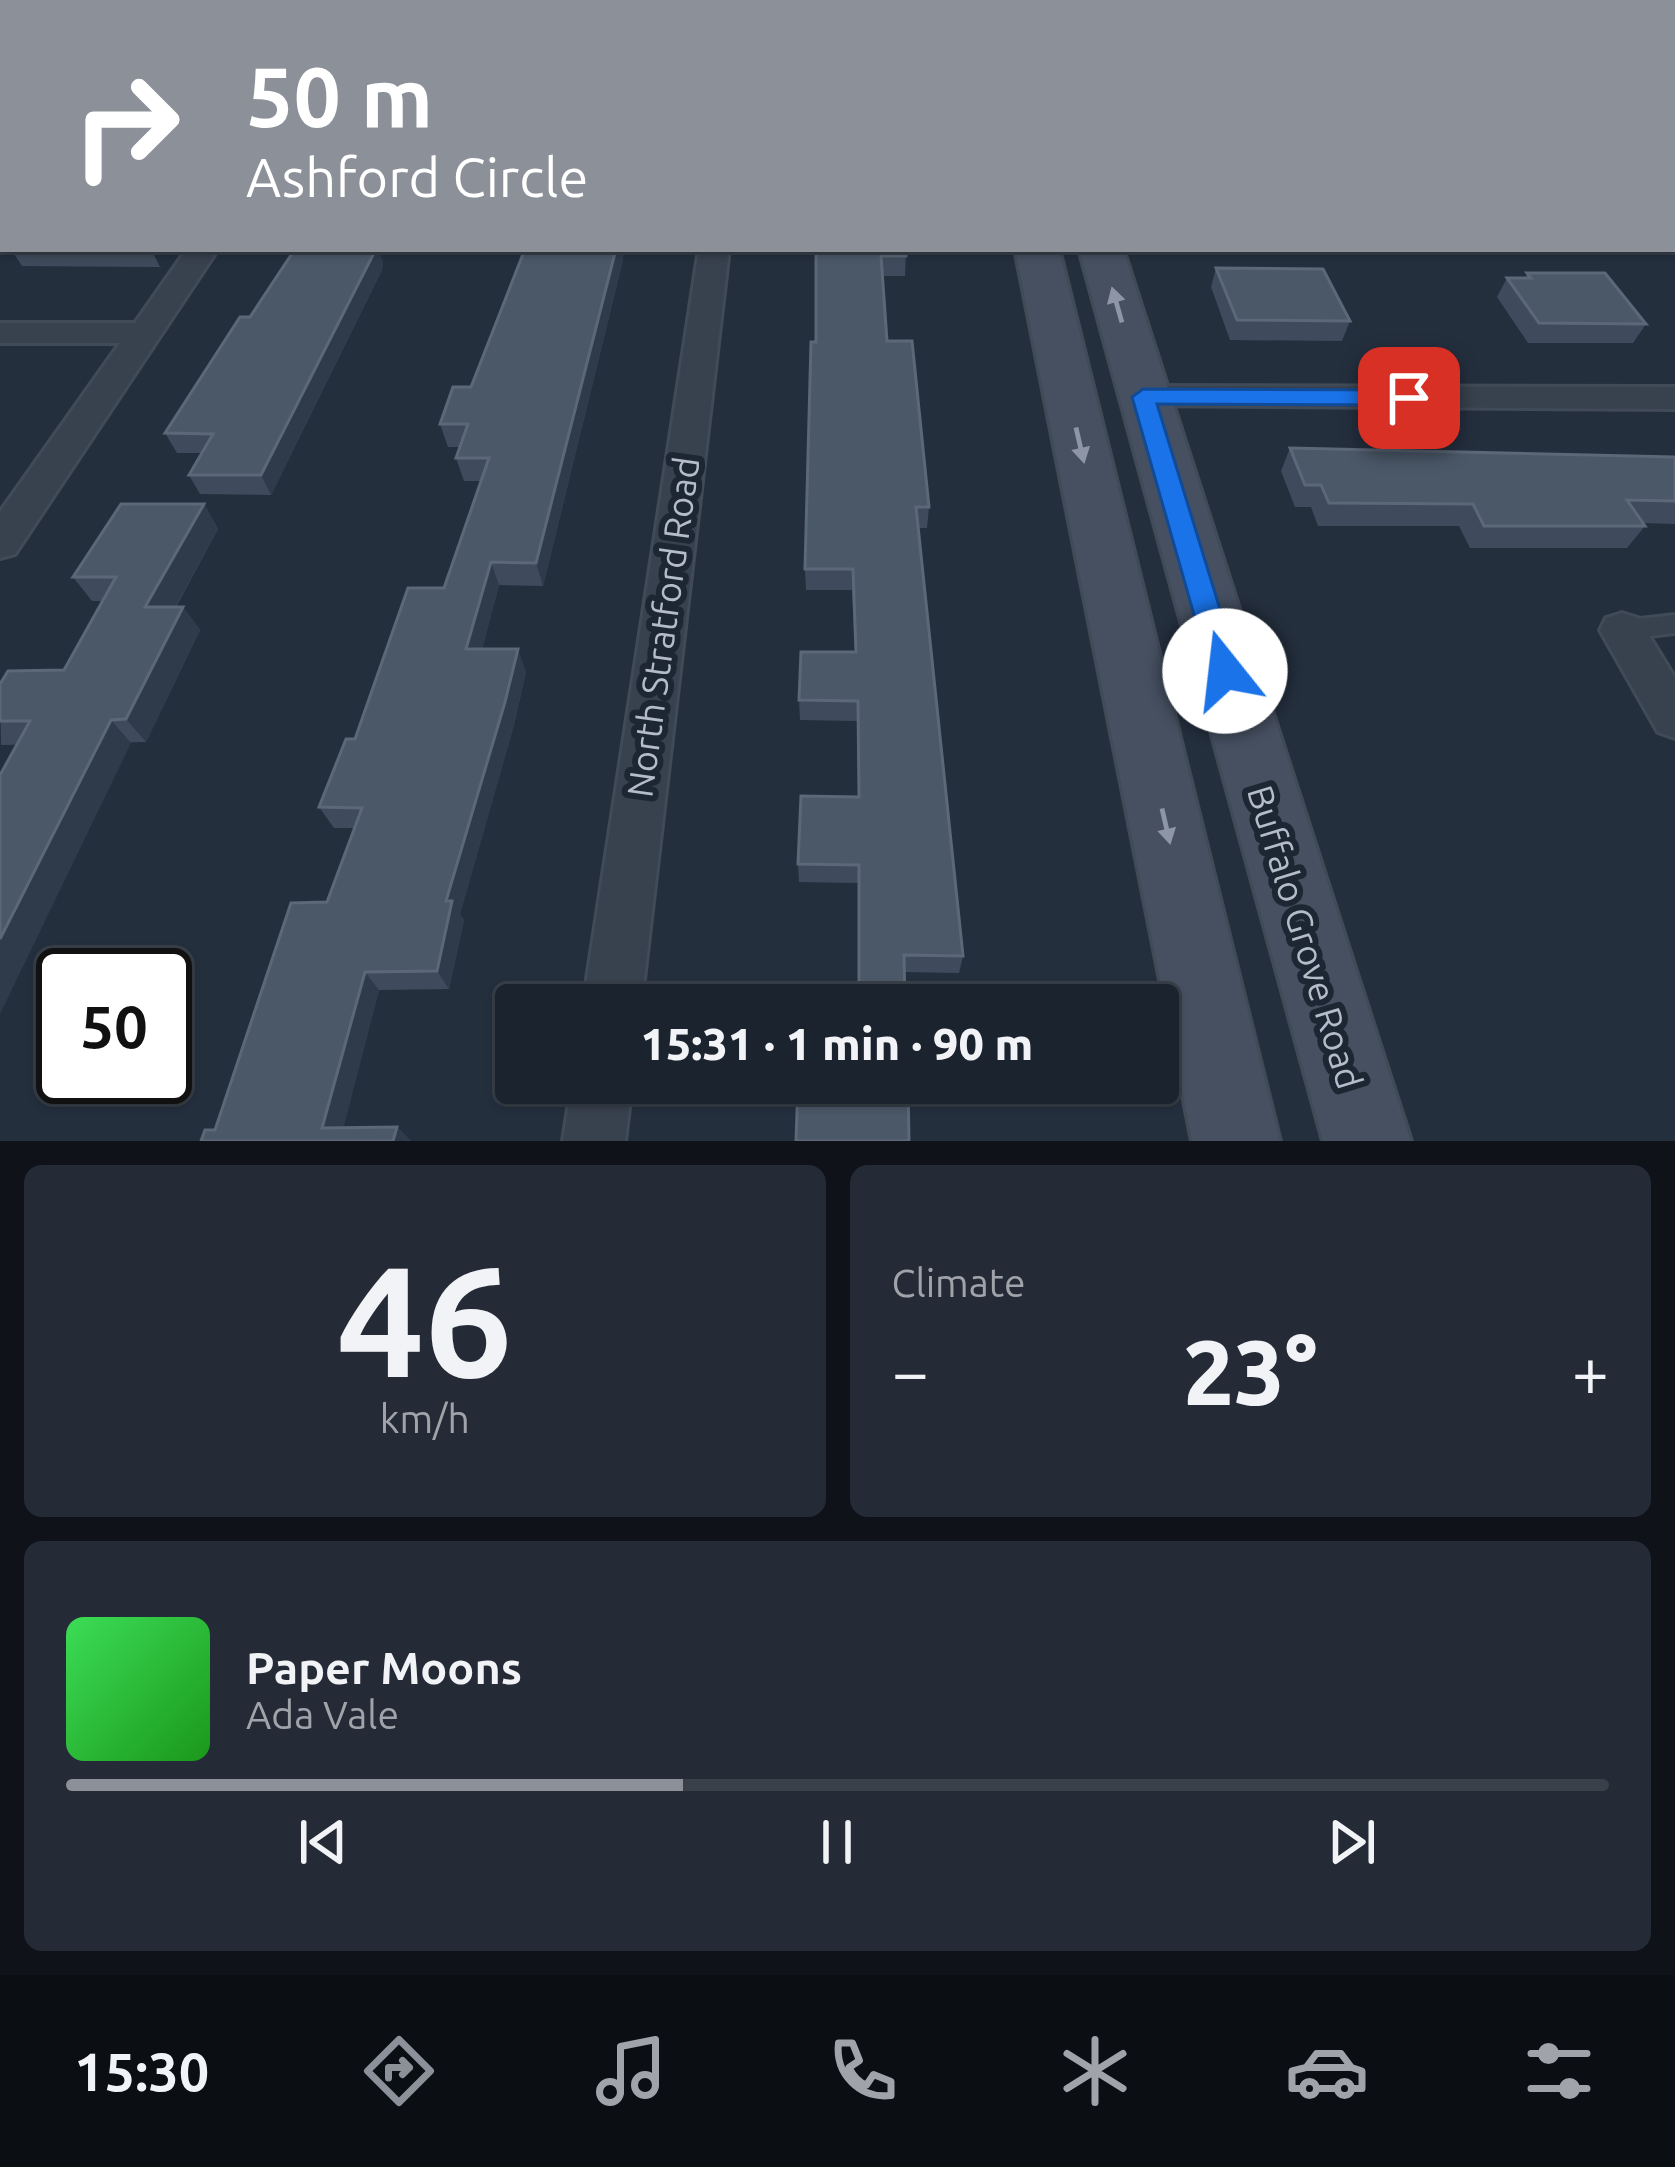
<!DOCTYPE html>
<meta charset="utf-8">
<style>
:root{--surface:#1b232e;--page:#242b36;--text:#f1f3f6;--muted:#a0a4aa;--line:#39404a;--accent:#8c9099}
body{margin:0;font-family:Ubuntu,sans-serif;background:var(--page);color:var(--text);height:100vh;display:flex;flex-direction:column;font-size:45px;white-space:nowrap}
*{box-sizing:border-box;margin:0}
p{font-size:39px;color:var(--muted)}
.icon{flex:none;width:66px;height:66px;fill:none;stroke:currentColor;stroke-width:2;stroke-linecap:round;stroke-linejoin:round}
.map{position:relative;height:1141px;overflow:hidden}
.details{display:flex;flex-direction:column;gap:24px;padding:24px;background:#0f1319;flex:1}
.details>*{flex:none}
.hud{position:absolute;left:0px;top:0px;width:1677px;height:252px;box-shadow:0 3px 9px #0004,0 0 0 3px var(--line);background:#8c9099;color:#fff;overflow:hidden}
.speed{position:absolute;left:36px;top:948px;display:flex;gap:24px;font-size:60px;font-weight:700;text-align:center}
.speed>*{display:grid;place-content:center;width:156px;height:156px;border-radius:50%;background:var(--surface);box-shadow:0 3px 9px #0004,0 0 0 3px var(--line);line-height:1}
.speed .limit{border:6px solid #111;border-radius:18px;background:#fff;color:#111}
.pin{position:absolute;display:grid;place-items:center;width:102px;height:102px;color:#fff;margin:-51px;border-radius:24px;box-shadow:0 6px 18px #0006}
.me{position:absolute;width:132px;margin:-66px;rotate:344deg;stroke-linejoin:round;filter:drop-shadow(0 0 9px #0008)}
.turn{display:flex;align-items:center;gap:42px;height:252px;padding:0 48px;font-size:54px}
.turn .icon{width:156px;height:156px;stroke-width:2.5}
.turn b{display:block;font-size:84px;line-height:102px}
.big{font-size:90px;font-weight:800;line-height:1.1}
.details .card{flex:1;display:flex;flex-direction:column;justify-content:center;gap:18px;min-width:0;padding:0 42px;border-radius:18px;background:var(--page)}
.details .dial{align-items:center;gap:0}
.dial b{font-size:156px;line-height:1}
.song{display:flex;align-items:center;gap:36px}
.cover{width:144px;height:144px;border-radius:18px;background:linear-gradient(135deg,hsl(130 70% 55%),hsl(120 70% 35%))}
.played{height:12px;border-radius:6px;background:linear-gradient(90deg,var(--accent) 40%,var(--line) 40%)}
.keys{display:flex;justify-content:space-around;direction:ltr}
.heat{display:flex;justify-content:space-between;align-items:center;font-size:66px;direction:ltr}
.details .tiles{flex:1;display:grid;gap:24px;grid-template-columns:1fr 1fr}
.card:last-child{grid-column:span 2}
.trip{position:absolute;left:495px;top:984px;width:684px;height:120px;border-radius:12px;background:var(--surface);box-shadow:0 3px 9px #0004,0 0 0 3px var(--line);font-weight:800;line-height:120px;text-align:center}
.dock{display:flex;height:192px;justify-content:space-around;align-items:center;background:#0b0e12;color:var(--muted)}
.dock .icon{width:84px;height:84px}
.dock .on{color:var(--accent)}
.dock b{font-size:54px;color:var(--text)}
.map>svg:first-child{display:block}
.lines{fill:none;stroke-linecap:round;stroke-linejoin:round}
.lane-casing{stroke:#414a57;stroke-width:6}
.street-casing{stroke:#414a57;stroke-width:6}
.secondary-casing{stroke:#414a57;stroke-width:6}
.lane{fill:#38414e;fill-rule:evenodd}
.street{fill:#38414e;fill-rule:evenodd}
.secondary{fill:#465061;fill-rule:evenodd}
.wall{fill:#3f4b5c}
.shaded-wall{fill:#2f3b4b}
.building{fill:#4b5868;stroke:#5c6777;stroke-width:3}
.oneway{fill:#8e96a5}
.route{fill:#1a73e8;stroke:#114b97;stroke-width:3}
.labels{text-anchor:middle;stroke-width:12;stroke-linejoin:round;paint-order:stroke}
.street-label{font-size:36px;fill:#b4bcc9;stroke:#1d2633}
</style>
<div class="map">
<svg width="1675" height="1141" viewBox="0 0 1675 1141">
<rect width="100%" height="100%" fill="#242f3e"/>
<g class="lines">
<g class="lane-casing">
<path id="lane" d="M 1675,615 L 1675,633 L 1622,639 L 1614,636 L 1611,630 L 1614,624 L 1622,621 Z"/>
</g>
<g class="street-casing">
<g id="street">
<rect x="1674" y="127" width="1" height="16"/>
<path d="M 187,249 L 218,249 L 15,554 L 0,558 L 0,512 L 120,343 L 0,343 L 0,323 L 135,323 Z"/>
<path d="M 699,249 L 729,249 L 641,1005 L 583,1005 Z"/>
<path d="M 1143,386 L 1675,387 L 1675,409 L 1130,405 L 1125,397 L 1130,389 Z"/>
<path d="M 1622,613 L 1638,618 L 1675,678 L 1675,738 L 1658,732 L 1600,630 L 1606,618 Z"/>
<path d="M 572,1083 L 632,1083 L 625,1141 L 563,1141 Z"/>
</g>
</g>
<g class="secondary-casing">
<g id="secondary">
<path d="M 965,0 L 997,0 L 998,3 L 966,3 Z"/>
<path d="M 1012,0 L 1044,0 L 1045,3 L 1013,3 Z"/>
<path d="M 1015,249 L 1059,249 L 1280,1141 L 1192,1141 Z"/>
<path d="M 1079,249 L 1123,249 L 1411,1141 L 1323,1141 Z"/>
</g>
</g>
<use href="#lane" class="lane"/>
<use href="#street" class="street"/>
<use href="#secondary" class="secondary"/>
</g>
<g class="wall">
<rect x="0" y="4" width="3" height="59"/>
<path d="M 0,183 L 3,184 L 3,248 L 0,248 Z"/>
<path d="M 11,249 L 151,249 L 160,267 L 22,266 Z"/>
<path d="M 816,249 L 906,249 L 905,276 L 882,276 L 887,341 L 929,507 L 927,528 L 919,528 L 963,956 L 959,973 L 905,972 L 858,1000 L 859,883 L 799,882 L 798,864 L 858,797 L 858,721 L 800,720 L 799,700 L 855,652 L 852,590 L 806,590 L 805,569 L 816,342 Z"/>
<path d="M 623,260 L 543,586 L 499,585 L 482,649 L 526,672 L 514,725 L 460,914 L 464,920 L 449,989 L 379,990 L 343,1128 L 397,1127 L 411,1141 L 201,1141 L 215,1130 L 327,902 L 354,828 L 334,828 L 319,807 L 355,739 L 444,588 L 480,481 L 464,481 L 456,458 L 459,447 L 448,447 L 440,424 L 471,387 Z"/>
<path d="M 383,262 L 382,270 L 271,495 L 200,494 L 189,475 L 202,453 L 177,453 L 165,433 L 250,317 Z"/>
<path d="M 1216,268 L 1350,321 L 1342,341 L 1230,340 L 1211,287 Z"/>
<path d="M 1527,273 L 1646,324 L 1633,343 L 1528,343 L 1497,297 L 1507,278 L 1525,278 Z"/>
<path d="M 1290,448 L 1675,457 L 1675,524 L 1643,523 L 1645,526 L 1627,548 L 1470,548 L 1459,526 L 1318,526 L 1311,507 L 1295,507 L 1281,471 Z"/>
<path d="M 204,504 L 218,529 L 176,607 L 183,607 L 200,630 L 146,742 L 1,745 L 0,684 L 64,670 L 103,601 L 92,601 L 73,577 Z"/>
</g>
<g class="shaded-wall">
<path d="M 376,249 L 378,249 L 383,262 L 382,270 L 271,495 L 261,475 Z"/>
<path d="M 616,249 L 624,249 L 623,260 L 543,586 L 536,563 Z"/>
<path d="M 204,504 L 218,529 L 162,631 L 145,607 Z"/>
<path d="M 491,562 L 499,585 L 476,672 L 466,649 Z"/>
<path d="M 183,607 L 200,630 L 146,742 L 126,719 Z"/>
<path d="M 518,649 L 526,672 L 514,725 L 460,914 L 464,920 L 449,989 L 437,971 L 446,901 Z"/>
<path d="M 111,720 L 131,743 L 0,1014 L 0,939 Z"/>
<path d="M 365,972 L 379,990 L 340,1141 L 322,1128 Z"/>
<path d="M 397,1127 L 411,1141 L 393,1141 Z"/>
</g>
<g class="building">
<path d="M 330,0 L 374,0 L 374,3 L 331,3 Z"/>
<path d="M 539,0 L 608,0 L 608,3 L 538,3 Z"/>
<path d="M 1108,0 L 1675,0 L 1675,77 L 1674,3 L 1109,3 Z"/>
<rect x="0" y="4" width="3" height="42"/>
<path d="M 0,183 L 3,184 L 3,229 L 0,229 Z"/>
<path d="M 295,249 L 376,249 L 261,475 L 189,475 L 213,434 L 165,433 L 240,317 L 250,317 Z"/>
<path d="M 525,249 L 616,249 L 536,563 L 491,562 L 466,649 L 518,649 L 505,702 L 446,901 L 452,901 L 437,971 L 365,972 L 322,1128 L 397,1127 L 393,1141 L 201,1141 L 205,1130 L 215,1130 L 291,903 L 327,902 L 362,808 L 319,807 L 346,739 L 355,739 L 408,588 L 444,588 L 489,458 L 456,458 L 468,424 L 440,424 L 453,387 L 471,387 Z"/>
<path d="M 816,249 L 906,249 L 906,256 L 881,256 L 887,341 L 912,341 L 929,507 L 916,507 L 963,956 L 904,955 L 905,1005 L 801,1005 L 802,999 L 859,1000 L 859,865 L 798,864 L 801,796 L 859,797 L 858,701 L 799,700 L 801,652 L 856,652 L 853,569 L 805,569 L 811,342 L 816,342 Z"/>
<path d="M 1216,268 L 1323,269 L 1350,321 L 1237,320 Z"/>
<path d="M 1527,273 L 1605,273 L 1646,324 L 1539,323 L 1507,278 L 1531,278 Z"/>
<path d="M 1290,448 L 1675,457 L 1675,501 L 1627,500 L 1645,526 L 1484,526 L 1473,504 L 1329,503 L 1321,485 L 1305,485 Z"/>
<path d="M 121,504 L 204,504 L 145,607 L 183,607 L 126,719 L 111,720 L 0,939 L 0,775 L 30,721 L 0,721 L 0,684 L 8,671 L 64,670 L 116,577 L 73,577 Z"/>
<path d="M 798,1083 L 908,1083 L 909,1141 L 796,1141 Z"/>
</g>
<defs><path id="oneway-solid" d="M-6-.8H1V-3.2L6.5 0L1 3.2V.8H-6Z" transform="scale(3)"/></defs>
<g class="oneway">
<use href="#oneway-solid" transform="translate(1117 305) rotate(-106)"/>
<use href="#oneway-solid" transform="translate(1080 445) rotate(77)"/>
<use href="#oneway-solid" transform="translate(1166 826) rotate(77)"/>
</g>
<path class="route" d="M 1143,389 L 1409,390 L 1421,398 L 1409,405 L 1157,404 L 1239,671 L 1225,683 L 1210,671 L 1132,397 Z"/>
<g class="labels">
<g class="street-label">
<text transform="translate(663 627) rotate(-82)" y="13">North Stratford Road</text>
<text transform="translate(1305 937) rotate(73)" y="13">Buffalo Grove Road</text>
</g>
</g>
</svg>
<div class="speed"><div class="limit">50</div></div>
<div class="pin" style="left:1409px;top:398px;background:#d93025"><svg class="icon" aria-label="arrive" viewBox="0 0 24 24"><path d="M6 21V4h12l-3 4 3 4H6"/></svg></div>
<svg class="me" style="left:1225px;top:671px" viewBox="-20 -20 40 40"><circle r="19" fill="#fff"/><path d="M0-13L10 11 0 6-10 11z" fill="#1a73e8"/></svg>
<div class="trip">15:31 · 1 min · 90 m</div>
<div class="hud">
<div class="turn"><svg class="icon" aria-label="right" viewBox="0 0 24 24"><path d="M7 20v-9h11M14 6l5 5-5 5"/></svg><div><b>50 m</b>Ashford Circle</div></div>
</div>
</div>
<section class="details">
<div class="tiles">
<div class="card dial"><b>46</b><p>km/h</p></div>
<div class="card"><p>Climate</p>
<div class="heat"><a>−</a><b class="big">23°</b><a>+</a></div>
</div>
<div class="card">
<div class="song"><i class="cover"></i><div><b>Paper Moons</b><p>Ada Vale</p></div></div>
<div class="played"></div>
<div class="keys"><svg class="icon" aria-label="previous" viewBox="0 0 24 24"><path d="M18 5L8 12l10 7zM5 5v14"/></svg><svg class="icon" aria-label="pause" viewBox="0 0 24 24"><path d="M8 5v14M16 5v14"/></svg><svg class="icon" aria-label="next" viewBox="0 0 24 24"><path d="M6 5l10 7-10 7zM19 5v14"/></svg></div>
</div>
</div>
</section>
<nav class="dock">
<b>15:30</b>
<svg class="icon on" aria-label="directions" viewBox="0 0 24 24"><path d="M12 3l9 9-9 9-9-9zM9 14v-3h6M13 9l2 2-2 2"/></svg>
<svg class="icon" aria-label="music" viewBox="0 0 24 24"><path d="M9 18V5l10-2v13"/><circle cx="6" cy="18" r="3"/><circle cx="16" cy="16" r="3"/></svg>
<svg class="icon" aria-label="phone" viewBox="0 0 24 24"><path d="M5 4h4l2 5-3 2q2 4 5 5l2-3 5 2v4C11 20 4 13 5 4z"/></svg>
<svg class="icon" aria-label="climate" viewBox="0 0 24 24"><path d="M12 3v18M4 7l16 10M4 17L20 7"/></svg>
<svg class="icon" aria-label="car" viewBox="0 0 24 24"><path d="M5 17H2v-5l4-1 3-4h7l3 4 3 1v5h-3M9 17h6M6 11h13"/><circle cx="7" cy="17" r="2"/><circle cx="17" cy="17" r="2"/></svg>
<svg class="icon" aria-label="filters" viewBox="0 0 24 24"><path d="M4 7h16M4 17h16"/><circle cx="9" cy="7" r="2"/><circle cx="15" cy="17" r="2"/></svg>
</nav>
